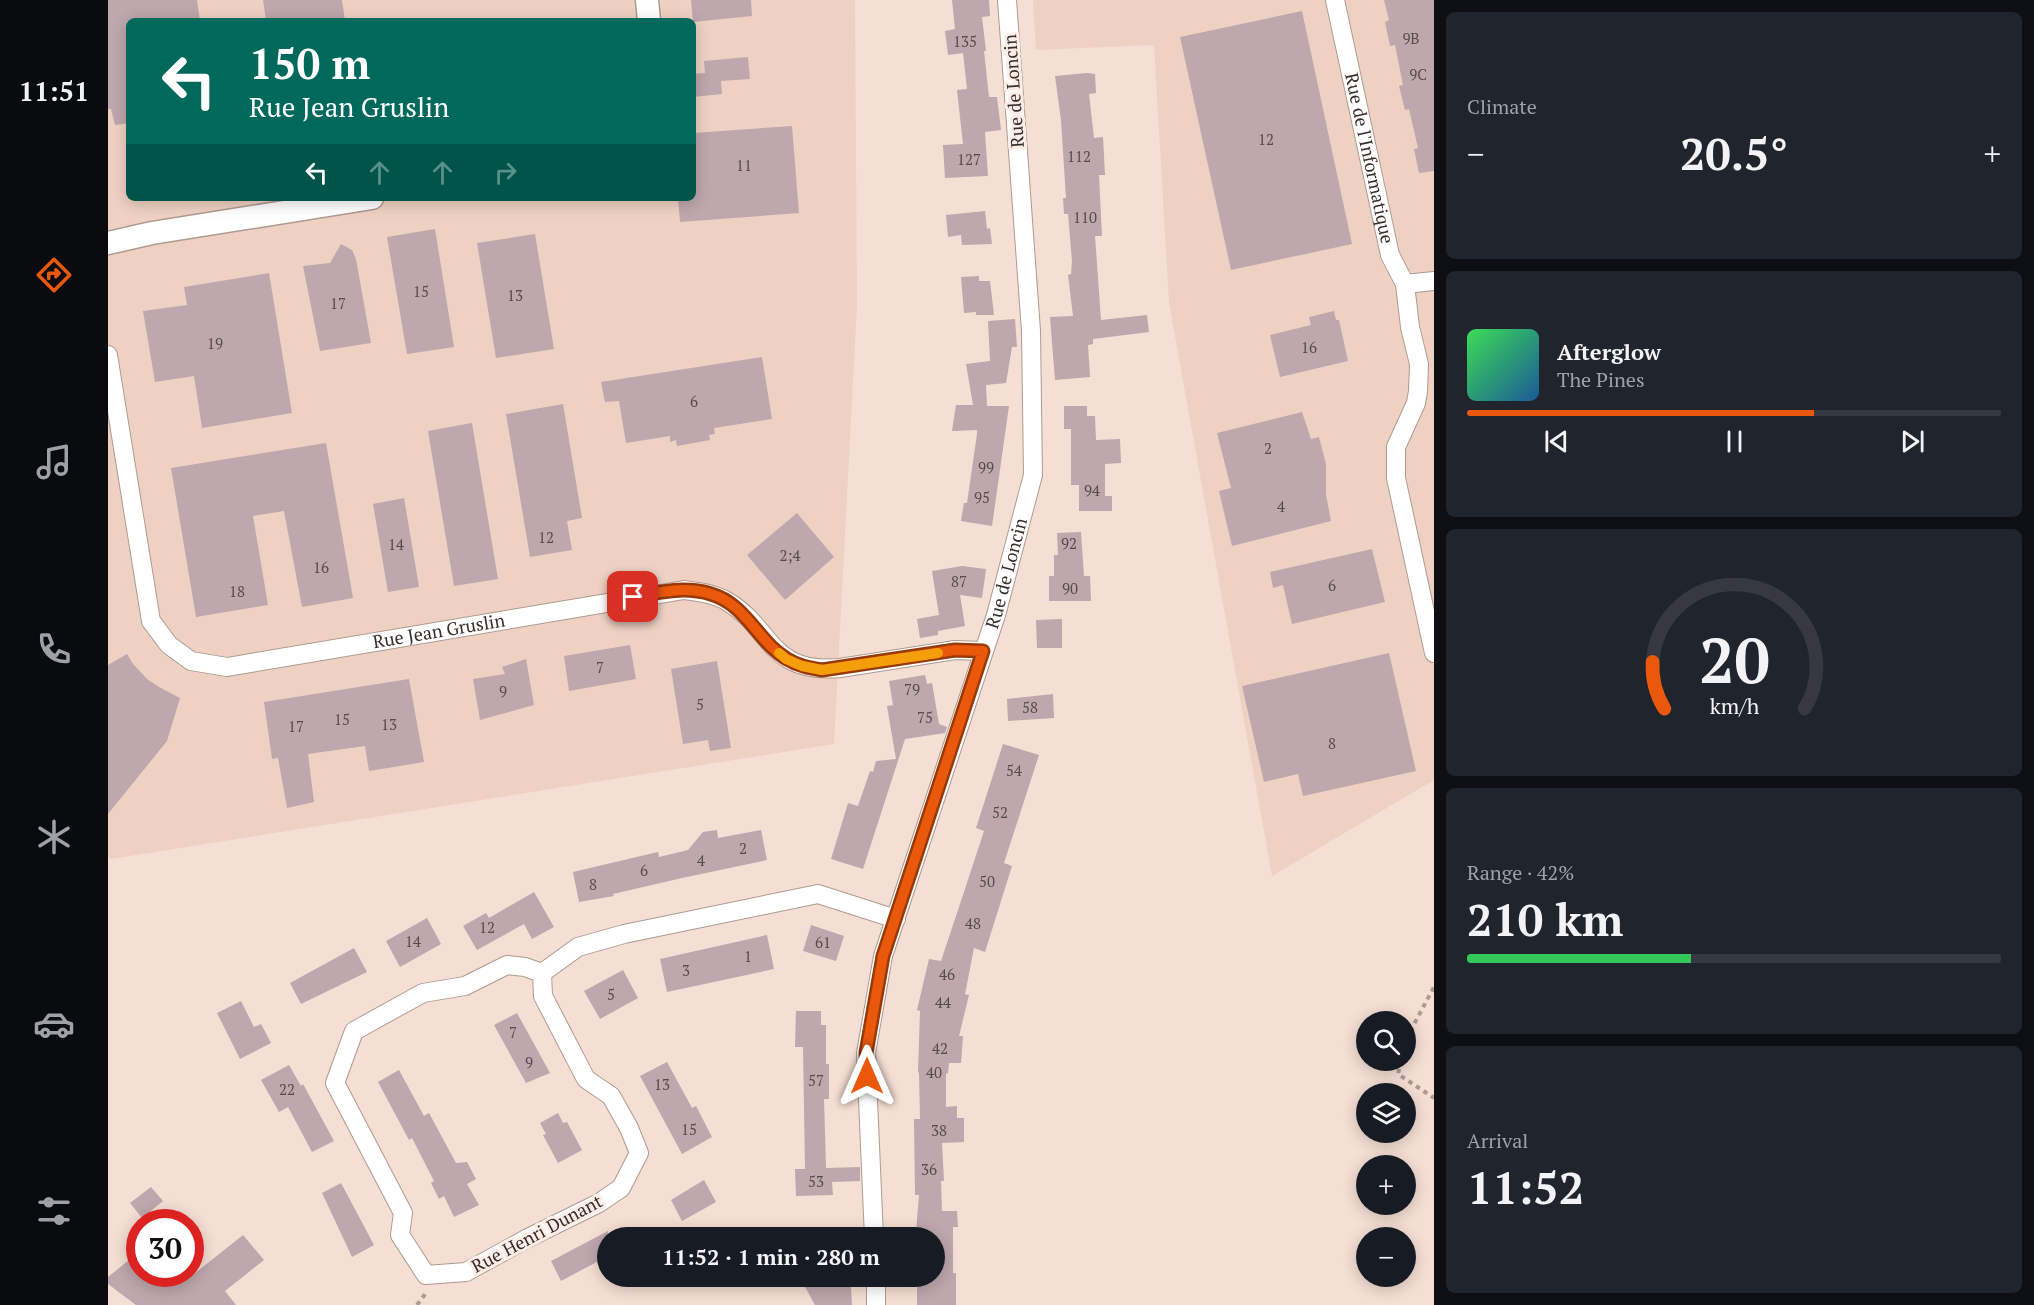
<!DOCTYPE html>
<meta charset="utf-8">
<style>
:root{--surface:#171b24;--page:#20242c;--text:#f1f3f6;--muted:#9ea1a6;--line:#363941;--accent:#ea580c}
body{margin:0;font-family:"PT Serif",serif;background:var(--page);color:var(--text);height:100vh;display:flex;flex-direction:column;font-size:22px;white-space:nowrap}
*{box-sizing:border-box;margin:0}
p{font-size:20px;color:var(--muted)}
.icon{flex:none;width:33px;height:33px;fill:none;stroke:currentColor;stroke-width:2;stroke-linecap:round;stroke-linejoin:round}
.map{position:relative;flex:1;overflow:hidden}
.details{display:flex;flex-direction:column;gap:12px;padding:12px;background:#0d0f14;width:600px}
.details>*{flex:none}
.top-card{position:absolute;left:18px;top:18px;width:570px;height:183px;border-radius:9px;box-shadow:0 3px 15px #0003;background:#00695c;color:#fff;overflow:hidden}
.controls{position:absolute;left:1248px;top:1011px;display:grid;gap:12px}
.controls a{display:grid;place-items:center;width:60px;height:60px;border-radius:50%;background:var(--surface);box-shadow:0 3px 15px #0003;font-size:30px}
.speed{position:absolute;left:18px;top:1209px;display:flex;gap:12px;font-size:30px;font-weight:700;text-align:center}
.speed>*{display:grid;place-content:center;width:78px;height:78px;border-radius:50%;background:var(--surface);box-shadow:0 3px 15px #0003;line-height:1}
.speed .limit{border:9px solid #d22;background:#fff;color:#111}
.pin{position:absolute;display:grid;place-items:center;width:51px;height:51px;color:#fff;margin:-26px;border-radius:12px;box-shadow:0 3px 9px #0006}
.me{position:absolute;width:66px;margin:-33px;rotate:0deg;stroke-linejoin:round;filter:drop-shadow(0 0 4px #0008)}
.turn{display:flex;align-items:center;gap:21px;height:126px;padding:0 24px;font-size:27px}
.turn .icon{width:78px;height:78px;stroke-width:2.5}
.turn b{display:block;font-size:42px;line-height:51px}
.lanes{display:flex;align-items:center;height:57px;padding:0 24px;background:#0003;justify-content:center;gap:30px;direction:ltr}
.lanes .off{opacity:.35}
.big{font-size:45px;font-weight:700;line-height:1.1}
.details .card{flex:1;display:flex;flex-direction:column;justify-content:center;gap:9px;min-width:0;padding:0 21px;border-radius:9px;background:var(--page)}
.details .dial{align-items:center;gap:0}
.dial svg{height:156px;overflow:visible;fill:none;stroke:var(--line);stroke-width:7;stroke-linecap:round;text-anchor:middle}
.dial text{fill:var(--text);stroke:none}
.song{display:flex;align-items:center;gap:18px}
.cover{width:72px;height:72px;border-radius:9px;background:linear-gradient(135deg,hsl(130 70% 55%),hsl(210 70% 35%))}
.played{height:6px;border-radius:3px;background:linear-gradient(90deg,var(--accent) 65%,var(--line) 65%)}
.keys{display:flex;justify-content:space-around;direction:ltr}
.heat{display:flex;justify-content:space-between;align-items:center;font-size:33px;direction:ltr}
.charge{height:9px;border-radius:4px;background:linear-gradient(90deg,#34c759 42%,var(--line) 0)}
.trip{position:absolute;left:489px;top:1227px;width:348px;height:60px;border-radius:30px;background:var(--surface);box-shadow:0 3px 15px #0003;font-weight:700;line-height:60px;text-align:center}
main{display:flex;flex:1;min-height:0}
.tab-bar{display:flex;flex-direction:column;width:108px;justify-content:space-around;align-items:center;background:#090b0e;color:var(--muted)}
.tab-bar .icon{width:42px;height:42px}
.tab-bar .selected{color:var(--accent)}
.tab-bar b{font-size:27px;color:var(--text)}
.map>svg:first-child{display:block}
.built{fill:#efd1c3;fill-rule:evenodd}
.building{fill:#bea7ad}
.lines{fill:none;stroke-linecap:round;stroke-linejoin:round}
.minor-casing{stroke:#af9a90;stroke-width:20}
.tertiary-casing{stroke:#af9a90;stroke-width:25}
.path{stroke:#ac9a93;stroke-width:4;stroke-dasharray:4.5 4.5;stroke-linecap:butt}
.minor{stroke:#fff;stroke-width:18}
.tertiary{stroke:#fff;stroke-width:22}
.route-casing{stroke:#983908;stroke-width:15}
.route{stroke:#ea580c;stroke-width:10}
.slow{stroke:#f59e0b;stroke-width:10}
.labels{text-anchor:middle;stroke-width:6;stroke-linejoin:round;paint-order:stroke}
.number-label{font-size:15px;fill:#584c4b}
.street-label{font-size:18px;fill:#362e2a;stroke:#fceee7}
</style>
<main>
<nav class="tab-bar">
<b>11:51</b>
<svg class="icon selected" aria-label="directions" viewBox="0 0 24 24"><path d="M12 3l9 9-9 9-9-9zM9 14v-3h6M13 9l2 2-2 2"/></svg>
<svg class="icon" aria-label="music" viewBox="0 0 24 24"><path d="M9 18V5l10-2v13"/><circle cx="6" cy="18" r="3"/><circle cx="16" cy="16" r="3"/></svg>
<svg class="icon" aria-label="phone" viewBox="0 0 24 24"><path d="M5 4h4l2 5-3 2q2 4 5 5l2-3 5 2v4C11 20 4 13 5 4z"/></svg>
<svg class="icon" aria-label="climate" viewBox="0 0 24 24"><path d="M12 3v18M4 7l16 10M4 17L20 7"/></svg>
<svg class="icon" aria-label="car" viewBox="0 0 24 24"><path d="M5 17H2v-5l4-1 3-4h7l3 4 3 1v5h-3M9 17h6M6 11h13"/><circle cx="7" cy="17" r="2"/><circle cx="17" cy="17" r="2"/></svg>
<svg class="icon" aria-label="filters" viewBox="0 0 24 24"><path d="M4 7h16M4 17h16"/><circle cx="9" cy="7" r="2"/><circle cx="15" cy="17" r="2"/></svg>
</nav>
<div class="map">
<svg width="1326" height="1305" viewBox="0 0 1326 1305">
<rect width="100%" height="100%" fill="#f5ded4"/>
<g class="built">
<path d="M 0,0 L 747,0 L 749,305 L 726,744 L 3,859 L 0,856 ZM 21,21 L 585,21 L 585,198 L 21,198 Z"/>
<path d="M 925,0 L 1326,0 L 1326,780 L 1164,876 L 1061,303 L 1046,45 L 928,50 Z"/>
</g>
<g class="building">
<path d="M 0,0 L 89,0 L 92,21 L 21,21 L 21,123 L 7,125 L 3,109 L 0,109 Z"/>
<path d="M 155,0 L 234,0 L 237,21 L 158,21 Z"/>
<path d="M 583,0 L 643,0 L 644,16 L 585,22 Z"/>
<path d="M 844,0 L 881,0 L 882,16 L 874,17 L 878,51 L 876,51 L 881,97 L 889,97 L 893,130 L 877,132 L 880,176 L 837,178 L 835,145 L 855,144 L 849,90 L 859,89 L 855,53 L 840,55 L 837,31 L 847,29 Z"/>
<path d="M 1276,0 L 1326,0 L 1326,171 L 1311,173 L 1306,149 L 1310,148 L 1301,109 L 1297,110 L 1291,86 L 1295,85 L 1287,45 L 1282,46 L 1277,22 L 1281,20 Z"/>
<path d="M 1194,11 L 1244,244 L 1123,270 L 1072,37 Z"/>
<path d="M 640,57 L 642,79 L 613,81 L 614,94 L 585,97 L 585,74 L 597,73 L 596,61 Z"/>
<path d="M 979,73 L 987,74 L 988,93 L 981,94 L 986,138 L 995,137 L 997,175 L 991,175 L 994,236 L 987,236 L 993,320 L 1039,315 L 1041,332 L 985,339 L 985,344 L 980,345 L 982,377 L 947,380 L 942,317 L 965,316 L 960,275 L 963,274 L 964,261 L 960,214 L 956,214 L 955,198 L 958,198 L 953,120 L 947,76 Z"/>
<path d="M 684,126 L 691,213 L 572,222 L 570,198 L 585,198 L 585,133 Z"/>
<path d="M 877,211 L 879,229 L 882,228 L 884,244 L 854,245 L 853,235 L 840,237 L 838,215 Z"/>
<path d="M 327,229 L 346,347 L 299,354 L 279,237 Z"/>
<path d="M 427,234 L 446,349 L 388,358 L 369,243 Z"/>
<path d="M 233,244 L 244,250 L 248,259 L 263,343 L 212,351 L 195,266 L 222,263 Z"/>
<path d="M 161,273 L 184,413 L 94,428 L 86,376 L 47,382 L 35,311 L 79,305 L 76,287 Z"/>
<path d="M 871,276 L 871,281 L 882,281 L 886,315 L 868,315 L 868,312 L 856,313 L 853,277 Z"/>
<path d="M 1226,311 L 1228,320 L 1231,320 L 1240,361 L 1172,377 L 1162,335 L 1203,325 L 1201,317 Z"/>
<path d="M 907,319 L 909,347 L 904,347 L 898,383 L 878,385 L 879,406 L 901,406 L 884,526 L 853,521 L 856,503 L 859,503 L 869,434 L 869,430 L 844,431 L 848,405 L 865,405 L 858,364 L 882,361 L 880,321 Z"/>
<path d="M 654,357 L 664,419 L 606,428 L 607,434 L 601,435 L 602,440 L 569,446 L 568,440 L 562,442 L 562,436 L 518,443 L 511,401 L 497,402 L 493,382 Z"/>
<path d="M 455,404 L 474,518 L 459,521 L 464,550 L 422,557 L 398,414 Z"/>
<path d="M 956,406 L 979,406 L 979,416 L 987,416 L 988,440 L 1012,439 L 1013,463 L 997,464 L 997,496 L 1004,496 L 1004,511 L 971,511 L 971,485 L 963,485 L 963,429 L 956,429 Z"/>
<path d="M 1194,412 L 1203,439 L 1211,437 L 1218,464 L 1218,495 L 1223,521 L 1124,546 L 1111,491 L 1123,488 L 1109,433 Z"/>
<path d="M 364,423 L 390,579 L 346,586 L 320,431 Z"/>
<path d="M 218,443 L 245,598 L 194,607 L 176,511 L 145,516 L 160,605 L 88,617 L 63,468 Z"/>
<path d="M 296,498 L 311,587 L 280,592 L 265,504 Z"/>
<path d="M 689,513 L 726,557 L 677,600 L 639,555 Z"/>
<path d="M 973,532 L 976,576 L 982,576 L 983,601 L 941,601 L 941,576 L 946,576 L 946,555 L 950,555 L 949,533 Z"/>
<path d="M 1264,549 L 1277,602 L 1184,624 L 1175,585 L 1165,588 L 1162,572 Z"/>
<path d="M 854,566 L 878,569 L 874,598 L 852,595 L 857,626 L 830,631 L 830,635 L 812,638 L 809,619 L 831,615 L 824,571 Z"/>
<path d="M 954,619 L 954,648 L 929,648 L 928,620 Z"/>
<path d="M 522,645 L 528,679 L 461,691 L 456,656 Z"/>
<path d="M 1281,653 L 1308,771 L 1195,796 L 1190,774 L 1156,782 L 1134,686 Z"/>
<path d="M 19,654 L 25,664 L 39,679 L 51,687 L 72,698 L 59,741 L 0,814 L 0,665 Z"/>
<path d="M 418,659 L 426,705 L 372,720 L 365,679 L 397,674 L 394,667 Z"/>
<path d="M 609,661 L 623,748 L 602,751 L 600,740 L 575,744 L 563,669 Z"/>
<path d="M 817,675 L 819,684 L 824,683 L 831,724 L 839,727 L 837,733 L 797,739 L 755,869 L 723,859 L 740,803 L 750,806 L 762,771 L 765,772 L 768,761 L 788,759 L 779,706 L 785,705 L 781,681 Z"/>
<path d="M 301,679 L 316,762 L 261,771 L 257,746 L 200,754 L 206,802 L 179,808 L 170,758 L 164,759 L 156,702 Z"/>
<path d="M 945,694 L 946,718 L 900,721 L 899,699 Z"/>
<path d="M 895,744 L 931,755 L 896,863 L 904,866 L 877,952 L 866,948 L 857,994 L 861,995 L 851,1036 L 855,1036 L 853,1063 L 841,1063 L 840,1073 L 838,1074 L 838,1107 L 849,1106 L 849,1118 L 856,1118 L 856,1142 L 834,1143 L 836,1181 L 833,1181 L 834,1211 L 849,1211 L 850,1227 L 845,1227 L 845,1273 L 848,1273 L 848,1305 L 809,1305 L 809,1276 L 826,1276 L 826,1238 L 818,1238 L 818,1233 L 808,1231 L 811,1195 L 807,1195 L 806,1119 L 812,1119 L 811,1073 L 810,1072 L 812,1011 L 809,1010 L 821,959 L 833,961 L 854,898 L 876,831 L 868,828 Z"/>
<path d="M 609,830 L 610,838 L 653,830 L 659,860 L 574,878 L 505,894 L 506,896 L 471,902 L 465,872 L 550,852 L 551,857 L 580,850 L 595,832 Z"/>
<path d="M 426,892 L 446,927 L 424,939 L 416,924 L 369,950 L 355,926 L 378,913 L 381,918 Z"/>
<path d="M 319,918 L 333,944 L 292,967 L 278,941 Z"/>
<path d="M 703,925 L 736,936 L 728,961 L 695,951 Z"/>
<path d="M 659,935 L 666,969 L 559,992 L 552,959 Z"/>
<path d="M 246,948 L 259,972 L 193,1004 L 182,983 Z"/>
<path d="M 515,970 L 530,998 L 492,1019 L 476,991 Z"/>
<path d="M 133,1001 L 146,1027 L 153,1024 L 163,1043 L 132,1059 L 109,1013 Z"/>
<path d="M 688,1011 L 713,1011 L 713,1025 L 718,1025 L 718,1064 L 721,1064 L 721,1099 L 716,1099 L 718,1168 L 752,1167 L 752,1181 L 724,1182 L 725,1195 L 688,1196 L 687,1169 L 697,1169 L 695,1047 L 687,1047 Z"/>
<path d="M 409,1013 L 442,1073 L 418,1083 L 386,1025 Z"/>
<path d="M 559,1062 L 584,1108 L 588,1106 L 604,1137 L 574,1154 L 532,1076 Z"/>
<path d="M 181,1065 L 193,1086 L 195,1084 L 226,1141 L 204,1152 L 180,1107 L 171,1112 L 153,1080 Z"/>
<path d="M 291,1070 L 316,1116 L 321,1113 L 348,1163 L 359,1162 L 368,1179 L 359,1184 L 371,1205 L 346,1217 L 336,1196 L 331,1199 L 323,1183 L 326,1181 L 304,1138 L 301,1140 L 270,1082 Z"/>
<path d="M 450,1113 L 455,1123 L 459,1122 L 474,1150 L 450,1163 L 435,1135 L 438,1134 L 432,1123 Z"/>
<path d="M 596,1180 L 608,1202 L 574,1221 L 563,1200 Z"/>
<path d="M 233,1183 L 266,1245 L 244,1257 L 214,1193 Z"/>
<path d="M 43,1187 L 55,1201 L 34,1218 L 22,1203 Z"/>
<path d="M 500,1231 L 500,1256 L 453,1281 L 443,1261 Z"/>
<path d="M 135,1235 L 156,1260 L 117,1291 L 128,1305 L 28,1305 L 0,1284 L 0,1277 L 32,1251 L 32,1274 L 86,1274 Z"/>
<path d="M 691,1276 L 737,1276 L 743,1288 L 744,1305 L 707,1305 Z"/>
</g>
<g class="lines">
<g class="minor-casing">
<g id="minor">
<path id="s1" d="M 1227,0 L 1282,255 L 1297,284 L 1326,281"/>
<path d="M 1297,284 L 1302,327 L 1311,364 L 1310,391 L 1308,403 L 1288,447 L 1288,478 L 1326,653"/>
<path id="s2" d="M 0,355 L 43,621 L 61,645 L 83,661 L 119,667 L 576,590 C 590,592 604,593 617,600 C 666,628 659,674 732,668 L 847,650 L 875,651"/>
<path d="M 399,965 L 417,967 L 434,973 L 435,996 L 478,1079 L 503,1096 L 521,1128 L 531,1153 L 513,1188 L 491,1203 L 420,1238 L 358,1272 L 318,1275 L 292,1235 L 295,1213 L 227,1083 L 246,1031 L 315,993 L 357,986 Z"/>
<path d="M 434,973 L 470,947 L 516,934 L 710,894 L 788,919"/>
<path id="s3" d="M 766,1238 L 758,1053 L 775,956 L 888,615 L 925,475 L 923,331 L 899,0"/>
<path d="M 768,1276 L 768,1305"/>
</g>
</g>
<g class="tertiary-casing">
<g id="tertiary">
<path d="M 539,0 L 541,21"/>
<path d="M 0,243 L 44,233 L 264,198"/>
</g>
</g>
<g class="path">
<path d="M 1298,1039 L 1326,987"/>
<path d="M 1293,1060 L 1290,1074 L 1326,1098"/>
<path d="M 309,1305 L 318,1293"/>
</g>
<use href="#minor" class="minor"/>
<use href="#tertiary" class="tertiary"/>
</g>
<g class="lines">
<g class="route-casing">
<path id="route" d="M 525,597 C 551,592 577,586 603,594 C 638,604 650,642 679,659 C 690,666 702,668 714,670 L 847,650 L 875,651 L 775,956 L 758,1053 L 759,1076"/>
</g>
<use href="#route" class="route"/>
<path class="slow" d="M 671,653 L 678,659 L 694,666 L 714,670 L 830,653"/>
</g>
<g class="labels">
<g class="number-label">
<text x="1303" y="44">9B</text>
<text x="857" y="47">135</text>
<text x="1310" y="80">9C</text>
<text x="1158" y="145">12</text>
<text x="971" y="162">112</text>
<text x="861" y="165">127</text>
<text x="636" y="171">11</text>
<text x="977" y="223">110</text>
<text x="313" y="297">15</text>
<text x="407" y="301">13</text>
<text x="230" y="309">17</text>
<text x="107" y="349">19</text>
<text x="1201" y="353">16</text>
<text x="586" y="407">6</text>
<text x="1160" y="454">2</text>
<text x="878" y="473">99</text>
<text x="984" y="496">94</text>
<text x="874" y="503">95</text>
<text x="1173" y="512">4</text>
<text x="438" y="543">12</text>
<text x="961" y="549">92</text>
<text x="288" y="550">14</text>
<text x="682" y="561">2;4</text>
<text x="213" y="573">16</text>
<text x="851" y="587">87</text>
<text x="1224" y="591">6</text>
<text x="962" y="594">90</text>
<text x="129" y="597">18</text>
<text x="492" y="673">7</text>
<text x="804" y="695">79</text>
<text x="395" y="697">9</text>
<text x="592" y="710">5</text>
<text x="922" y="713">58</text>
<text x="817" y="723">75</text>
<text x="234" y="725">15</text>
<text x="281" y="730">13</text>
<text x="188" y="732">17</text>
<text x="1224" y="749">8</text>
<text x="906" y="776">54</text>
<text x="892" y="818">52</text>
<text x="635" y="854">2</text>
<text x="593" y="866">4</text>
<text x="536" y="876">6</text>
<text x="879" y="887">50</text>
<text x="485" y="890">8</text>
<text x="865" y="929">48</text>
<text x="379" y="933">12</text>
<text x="305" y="947">14</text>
<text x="715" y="948">61</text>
<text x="640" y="962">1</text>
<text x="578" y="976">3</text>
<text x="839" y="980">46</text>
<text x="503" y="1000">5</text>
<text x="835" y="1008">44</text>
<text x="405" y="1038">7</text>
<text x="832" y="1054">42</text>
<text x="421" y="1068">9</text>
<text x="826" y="1078">40</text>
<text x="708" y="1086">57</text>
<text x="554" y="1090">13</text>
<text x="179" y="1095">22</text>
<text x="581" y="1135">15</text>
<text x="831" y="1136">38</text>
<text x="821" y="1175">36</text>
<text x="708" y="1187">53</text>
</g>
<g class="street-label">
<text transform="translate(906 91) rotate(-94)" y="6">Rue de Loncin</text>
<text dy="6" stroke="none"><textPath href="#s1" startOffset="162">Rue de l'Informatique</textPath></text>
<text dy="6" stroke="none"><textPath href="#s3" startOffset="686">Rue de Loncin</textPath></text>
<text dy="6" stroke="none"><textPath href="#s2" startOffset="578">Rue Jean Gruslin</textPath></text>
<text transform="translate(429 1234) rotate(-28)" y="6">Rue Henri Dunant</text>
</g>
</g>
</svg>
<div class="controls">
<a><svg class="icon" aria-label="search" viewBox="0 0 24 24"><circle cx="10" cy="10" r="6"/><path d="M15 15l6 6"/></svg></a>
<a><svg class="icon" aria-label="layers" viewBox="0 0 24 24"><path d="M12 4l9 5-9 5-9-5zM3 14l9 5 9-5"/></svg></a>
<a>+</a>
<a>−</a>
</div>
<div class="speed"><div class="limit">30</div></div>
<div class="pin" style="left:525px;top:597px;background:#d93025"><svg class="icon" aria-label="arrive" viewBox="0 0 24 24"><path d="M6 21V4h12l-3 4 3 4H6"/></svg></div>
<svg class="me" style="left:759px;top:1076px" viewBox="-20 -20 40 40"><path d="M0-17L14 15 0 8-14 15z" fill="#ea580c" stroke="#fff" stroke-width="4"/></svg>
<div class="trip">11:52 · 1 min · 280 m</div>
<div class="top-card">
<div class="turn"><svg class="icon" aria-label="left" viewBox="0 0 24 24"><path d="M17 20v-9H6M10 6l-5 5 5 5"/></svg><div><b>150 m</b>Rue Jean Gruslin</div></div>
<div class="lanes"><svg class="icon" aria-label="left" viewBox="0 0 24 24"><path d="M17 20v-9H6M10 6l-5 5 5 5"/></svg><svg class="icon off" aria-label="ahead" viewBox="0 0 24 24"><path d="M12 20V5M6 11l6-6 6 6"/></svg><svg class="icon off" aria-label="ahead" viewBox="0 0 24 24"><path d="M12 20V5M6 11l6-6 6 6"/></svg><svg class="icon off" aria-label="right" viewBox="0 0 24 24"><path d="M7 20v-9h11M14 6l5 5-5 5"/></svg></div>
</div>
</div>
<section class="details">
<div class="card"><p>Climate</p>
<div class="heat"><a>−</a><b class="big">20.5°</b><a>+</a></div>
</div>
<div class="card">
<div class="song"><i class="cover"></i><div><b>Afterglow</b><p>The Pines</p></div></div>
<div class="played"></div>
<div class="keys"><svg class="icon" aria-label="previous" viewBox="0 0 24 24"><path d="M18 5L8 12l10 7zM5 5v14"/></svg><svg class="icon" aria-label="pause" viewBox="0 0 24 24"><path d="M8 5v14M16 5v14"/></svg><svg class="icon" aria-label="next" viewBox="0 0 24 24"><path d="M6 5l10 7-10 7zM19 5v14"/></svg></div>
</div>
<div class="card dial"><svg viewBox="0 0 100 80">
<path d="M14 69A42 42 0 1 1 86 69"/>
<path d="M14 69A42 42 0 0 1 8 45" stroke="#ea580c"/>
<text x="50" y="56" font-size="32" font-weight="700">20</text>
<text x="50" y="72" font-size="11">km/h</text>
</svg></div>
<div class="card"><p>Range · 42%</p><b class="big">210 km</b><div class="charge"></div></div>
<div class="card"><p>Arrival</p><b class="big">11:52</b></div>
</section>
</main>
